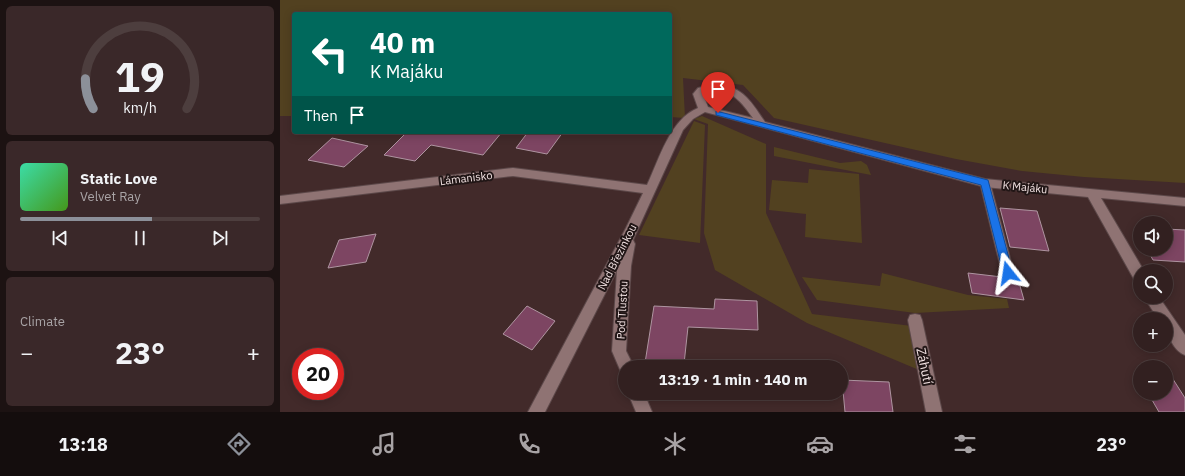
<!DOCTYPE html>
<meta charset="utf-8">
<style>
:root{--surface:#322020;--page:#3a2829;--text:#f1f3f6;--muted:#a8a3a5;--line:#4d3e3e;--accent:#8c9099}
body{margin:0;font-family:"IBM Plex Sans",sans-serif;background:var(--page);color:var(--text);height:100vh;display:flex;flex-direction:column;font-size:15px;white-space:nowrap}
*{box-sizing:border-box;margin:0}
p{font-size:13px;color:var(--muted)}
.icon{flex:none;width:22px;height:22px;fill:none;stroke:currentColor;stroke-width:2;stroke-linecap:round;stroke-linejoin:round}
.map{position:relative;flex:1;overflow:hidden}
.side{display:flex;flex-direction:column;gap:6px;padding:6px;background:#1c1212;width:280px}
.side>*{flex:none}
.guide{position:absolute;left:12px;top:12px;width:380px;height:122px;border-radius:4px;box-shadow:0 2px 10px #0003,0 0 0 1px var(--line);background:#00695c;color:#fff;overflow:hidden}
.fabs{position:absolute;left:853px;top:216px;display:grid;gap:8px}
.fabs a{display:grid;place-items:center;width:40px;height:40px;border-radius:50%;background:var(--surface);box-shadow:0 2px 10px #0003,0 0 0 1px var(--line);font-size:20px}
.speed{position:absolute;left:12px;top:348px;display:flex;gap:8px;font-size:20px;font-weight:700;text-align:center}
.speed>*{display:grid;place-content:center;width:52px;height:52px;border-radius:50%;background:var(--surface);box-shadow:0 2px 10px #0003,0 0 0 1px var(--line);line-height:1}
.speed .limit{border:6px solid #d22;background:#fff;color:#111}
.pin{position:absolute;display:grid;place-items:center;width:34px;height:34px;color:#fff;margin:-41px -17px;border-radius:50% 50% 50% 0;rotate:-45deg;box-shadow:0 0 4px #0007}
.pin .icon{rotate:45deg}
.me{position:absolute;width:44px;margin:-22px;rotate:345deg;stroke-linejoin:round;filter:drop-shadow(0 0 3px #0008)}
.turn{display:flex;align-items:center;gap:14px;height:84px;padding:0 12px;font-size:18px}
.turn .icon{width:52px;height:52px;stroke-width:2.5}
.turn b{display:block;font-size:28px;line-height:34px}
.then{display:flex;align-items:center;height:38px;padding:0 12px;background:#0003;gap:8px;font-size:15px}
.big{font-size:30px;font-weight:700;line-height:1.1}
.side .card{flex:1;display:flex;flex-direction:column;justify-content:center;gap:6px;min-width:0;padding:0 14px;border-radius:6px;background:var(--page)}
.side .dial{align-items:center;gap:0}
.dial svg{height:104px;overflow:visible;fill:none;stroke:var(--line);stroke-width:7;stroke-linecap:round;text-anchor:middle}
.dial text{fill:var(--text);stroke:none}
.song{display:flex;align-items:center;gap:12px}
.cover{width:48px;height:48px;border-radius:6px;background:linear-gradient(135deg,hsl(160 70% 55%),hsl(100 70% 35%))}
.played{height:4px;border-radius:2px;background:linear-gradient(90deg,var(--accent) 55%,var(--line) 55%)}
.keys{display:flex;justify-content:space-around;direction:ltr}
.heat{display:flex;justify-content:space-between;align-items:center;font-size:22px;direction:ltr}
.trip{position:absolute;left:338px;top:360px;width:230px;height:40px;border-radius:20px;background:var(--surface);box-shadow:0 2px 10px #0003,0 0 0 1px var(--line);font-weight:700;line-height:40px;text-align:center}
.dock{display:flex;height:64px;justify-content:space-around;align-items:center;background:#140d0d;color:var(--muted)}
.dock .icon{width:28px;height:28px}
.dock .on{color:var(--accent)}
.dock b{font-size:18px;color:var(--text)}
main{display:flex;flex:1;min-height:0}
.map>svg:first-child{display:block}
.green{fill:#524120}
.building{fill:#7d4562;stroke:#af95a1}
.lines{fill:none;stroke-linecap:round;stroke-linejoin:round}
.lane-casing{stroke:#5c4849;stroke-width:2}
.street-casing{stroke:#5c4849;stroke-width:2}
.lane{fill:#8f7373;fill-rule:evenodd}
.street{fill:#8f7373;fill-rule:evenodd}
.route{fill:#1a73e8;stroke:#114b97}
.labels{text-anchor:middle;stroke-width:4;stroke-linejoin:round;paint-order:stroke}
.street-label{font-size:11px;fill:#f2e2e2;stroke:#211616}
.near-street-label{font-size:13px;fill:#f2e2e2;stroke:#211616}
</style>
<main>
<section class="side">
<div class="card dial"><svg viewBox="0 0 100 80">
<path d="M14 69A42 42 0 1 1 86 69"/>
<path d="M14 69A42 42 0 0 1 8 46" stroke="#8c9099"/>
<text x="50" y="56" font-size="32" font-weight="700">19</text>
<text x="50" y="72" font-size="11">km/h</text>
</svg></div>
<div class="card">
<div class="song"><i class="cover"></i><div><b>Static Love</b><p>Velvet Ray</p></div></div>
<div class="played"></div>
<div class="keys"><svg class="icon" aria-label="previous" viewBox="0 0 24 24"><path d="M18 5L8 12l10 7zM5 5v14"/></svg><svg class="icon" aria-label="pause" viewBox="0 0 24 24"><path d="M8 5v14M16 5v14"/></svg><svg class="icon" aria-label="next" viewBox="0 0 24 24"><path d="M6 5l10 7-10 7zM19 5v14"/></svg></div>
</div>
<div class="card"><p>Climate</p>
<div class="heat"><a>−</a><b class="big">23°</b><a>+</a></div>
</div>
</section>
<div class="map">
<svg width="905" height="412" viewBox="0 0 905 412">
<rect width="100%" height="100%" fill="#422a2a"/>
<g class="green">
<path d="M 0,0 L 905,0 L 905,183 L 804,177 L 742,171 L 676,159 L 494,118 L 463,85 L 403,78 L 405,118 L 390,117 L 390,14 L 14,14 L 14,116 L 0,116 Z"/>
<path d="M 422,116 L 486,144 L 486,213 L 532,314 L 632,326 L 639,370 L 527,323 L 435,270 L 424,233 L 428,124 L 414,119 Z"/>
<path d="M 414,121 L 425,125 L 420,243 L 359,235 Z"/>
<path d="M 494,147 L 560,163 L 581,161 L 587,165 L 591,175 L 494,156 Z"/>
<path d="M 529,169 L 579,174 L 582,243 L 525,237 L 526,214 L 489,210 L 492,180 L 528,183 Z"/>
<path d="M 602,273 L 688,295 L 727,299 L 729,308 L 635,313 L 537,300 L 522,277 L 600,286 Z"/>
</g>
<g class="building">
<path d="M 126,132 L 222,132 L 203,155 L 151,145 L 135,161 L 104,155 L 125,134 Z"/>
<path d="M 248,132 L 283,132 L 267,154 L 236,148 Z"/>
<path d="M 52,138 L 88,146 L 64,167 L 28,160 Z"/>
<path d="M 720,208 L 757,211 L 769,251 L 730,247 Z"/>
<path d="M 886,229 L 905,230 L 905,262 L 873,260 L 867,249 L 886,249 Z"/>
<path d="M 96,234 L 86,262 L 48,268 L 59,240 Z"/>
<path d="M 688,273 L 722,277 L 728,279 L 738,279 L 744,300 L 692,293 Z"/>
<path d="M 435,299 L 477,301 L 478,330 L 408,327 L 404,364 L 365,363 L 374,306 L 434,309 Z"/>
<path d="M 247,306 L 275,321 L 252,350 L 223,334 Z"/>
<path d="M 886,376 L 891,376 L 905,398 L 905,412 L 879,412 L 868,393 L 886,393 Z"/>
<path d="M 562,380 L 609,382 L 613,412 L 565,412 Z"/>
</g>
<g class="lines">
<g class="lane-casing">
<path id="lane" d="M 705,179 L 710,183 L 734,273 L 732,277 L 728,278 L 724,277 L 722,273 L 700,183 Z"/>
</g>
<g class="street-casing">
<g id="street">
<path d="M 433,84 C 462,85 470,100 485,122 L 705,179 L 905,198 L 905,206 L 821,198 L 864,271 L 860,271 L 860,283 L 855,281 L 808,197 L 705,187 L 425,112 L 413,119 L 403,130 L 353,240 L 355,244 L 351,266 L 346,351 L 354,367 L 345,367 L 345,374 L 341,372 L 332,351 L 337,270 L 265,412 L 248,412 L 346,228 L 363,193 L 233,176 L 0,204 L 0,196 L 233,168 L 367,185 C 379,160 390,119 418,108 L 413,94 L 418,88 ZM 433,90 C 453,90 462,103 473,118 L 428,107 L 423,94 Z"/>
<path d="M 864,297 L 879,297 L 905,335 L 905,355 C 892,350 886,332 886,319 L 878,319 Z"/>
<path d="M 635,314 L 640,315 L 642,320 L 662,412 L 646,412 L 628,320 L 630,315 Z"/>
<path d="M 348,393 L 364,393 L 372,412 L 356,412 Z"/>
</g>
</g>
<use href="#lane" class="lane"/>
<use href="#street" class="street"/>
</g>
<path class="route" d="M 436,111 L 708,180 L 733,273 L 732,276 L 728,277 L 723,273 L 701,185 L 436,115 Z"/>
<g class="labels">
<g class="street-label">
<text transform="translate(186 178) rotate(-7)" y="4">Lámanisko</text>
<text transform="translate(745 187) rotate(6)" y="4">K Majáku</text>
<text transform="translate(337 257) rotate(-63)" y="4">Nad Březinkou</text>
<text transform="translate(342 310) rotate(-87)" y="4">Pod Tlustou</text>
</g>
<g class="near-street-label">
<text transform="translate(645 366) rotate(78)" y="5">Záhutí</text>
</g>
</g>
</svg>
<div class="fabs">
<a><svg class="icon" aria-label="sound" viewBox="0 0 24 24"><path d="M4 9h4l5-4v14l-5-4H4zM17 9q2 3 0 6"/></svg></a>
<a><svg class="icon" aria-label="search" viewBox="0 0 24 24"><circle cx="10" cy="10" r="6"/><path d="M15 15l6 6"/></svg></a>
<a>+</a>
<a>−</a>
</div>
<div class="speed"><div class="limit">20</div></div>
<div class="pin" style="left:438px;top:113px;background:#d93025"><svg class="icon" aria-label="arrive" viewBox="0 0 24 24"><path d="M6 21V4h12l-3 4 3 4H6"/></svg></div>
<svg class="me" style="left:728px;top:273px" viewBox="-20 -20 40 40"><path d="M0-17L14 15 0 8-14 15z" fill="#1a73e8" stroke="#fff" stroke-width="4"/></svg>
<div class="trip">13:19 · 1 min · 140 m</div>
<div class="guide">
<div class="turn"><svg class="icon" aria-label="left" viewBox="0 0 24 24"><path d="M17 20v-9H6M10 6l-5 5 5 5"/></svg><div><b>40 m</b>K Majáku</div></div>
<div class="then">Then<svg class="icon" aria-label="arrive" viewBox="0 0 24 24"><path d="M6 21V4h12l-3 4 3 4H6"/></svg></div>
</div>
</div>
</main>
<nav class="dock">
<b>13:18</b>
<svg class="icon on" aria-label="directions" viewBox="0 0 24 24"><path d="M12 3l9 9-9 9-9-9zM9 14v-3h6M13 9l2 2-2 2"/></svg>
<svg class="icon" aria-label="music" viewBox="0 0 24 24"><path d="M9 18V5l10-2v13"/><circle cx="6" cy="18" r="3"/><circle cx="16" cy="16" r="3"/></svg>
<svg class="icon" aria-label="phone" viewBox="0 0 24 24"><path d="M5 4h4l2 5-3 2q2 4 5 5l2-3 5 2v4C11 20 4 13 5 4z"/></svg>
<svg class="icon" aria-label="climate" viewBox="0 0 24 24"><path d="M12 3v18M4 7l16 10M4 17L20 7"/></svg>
<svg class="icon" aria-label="car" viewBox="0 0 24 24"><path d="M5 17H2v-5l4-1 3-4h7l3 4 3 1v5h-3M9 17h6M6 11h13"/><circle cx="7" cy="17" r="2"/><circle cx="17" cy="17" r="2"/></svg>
<svg class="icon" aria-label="filters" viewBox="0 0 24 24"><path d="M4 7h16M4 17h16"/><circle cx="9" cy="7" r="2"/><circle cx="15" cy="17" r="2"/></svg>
<b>23°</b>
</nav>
